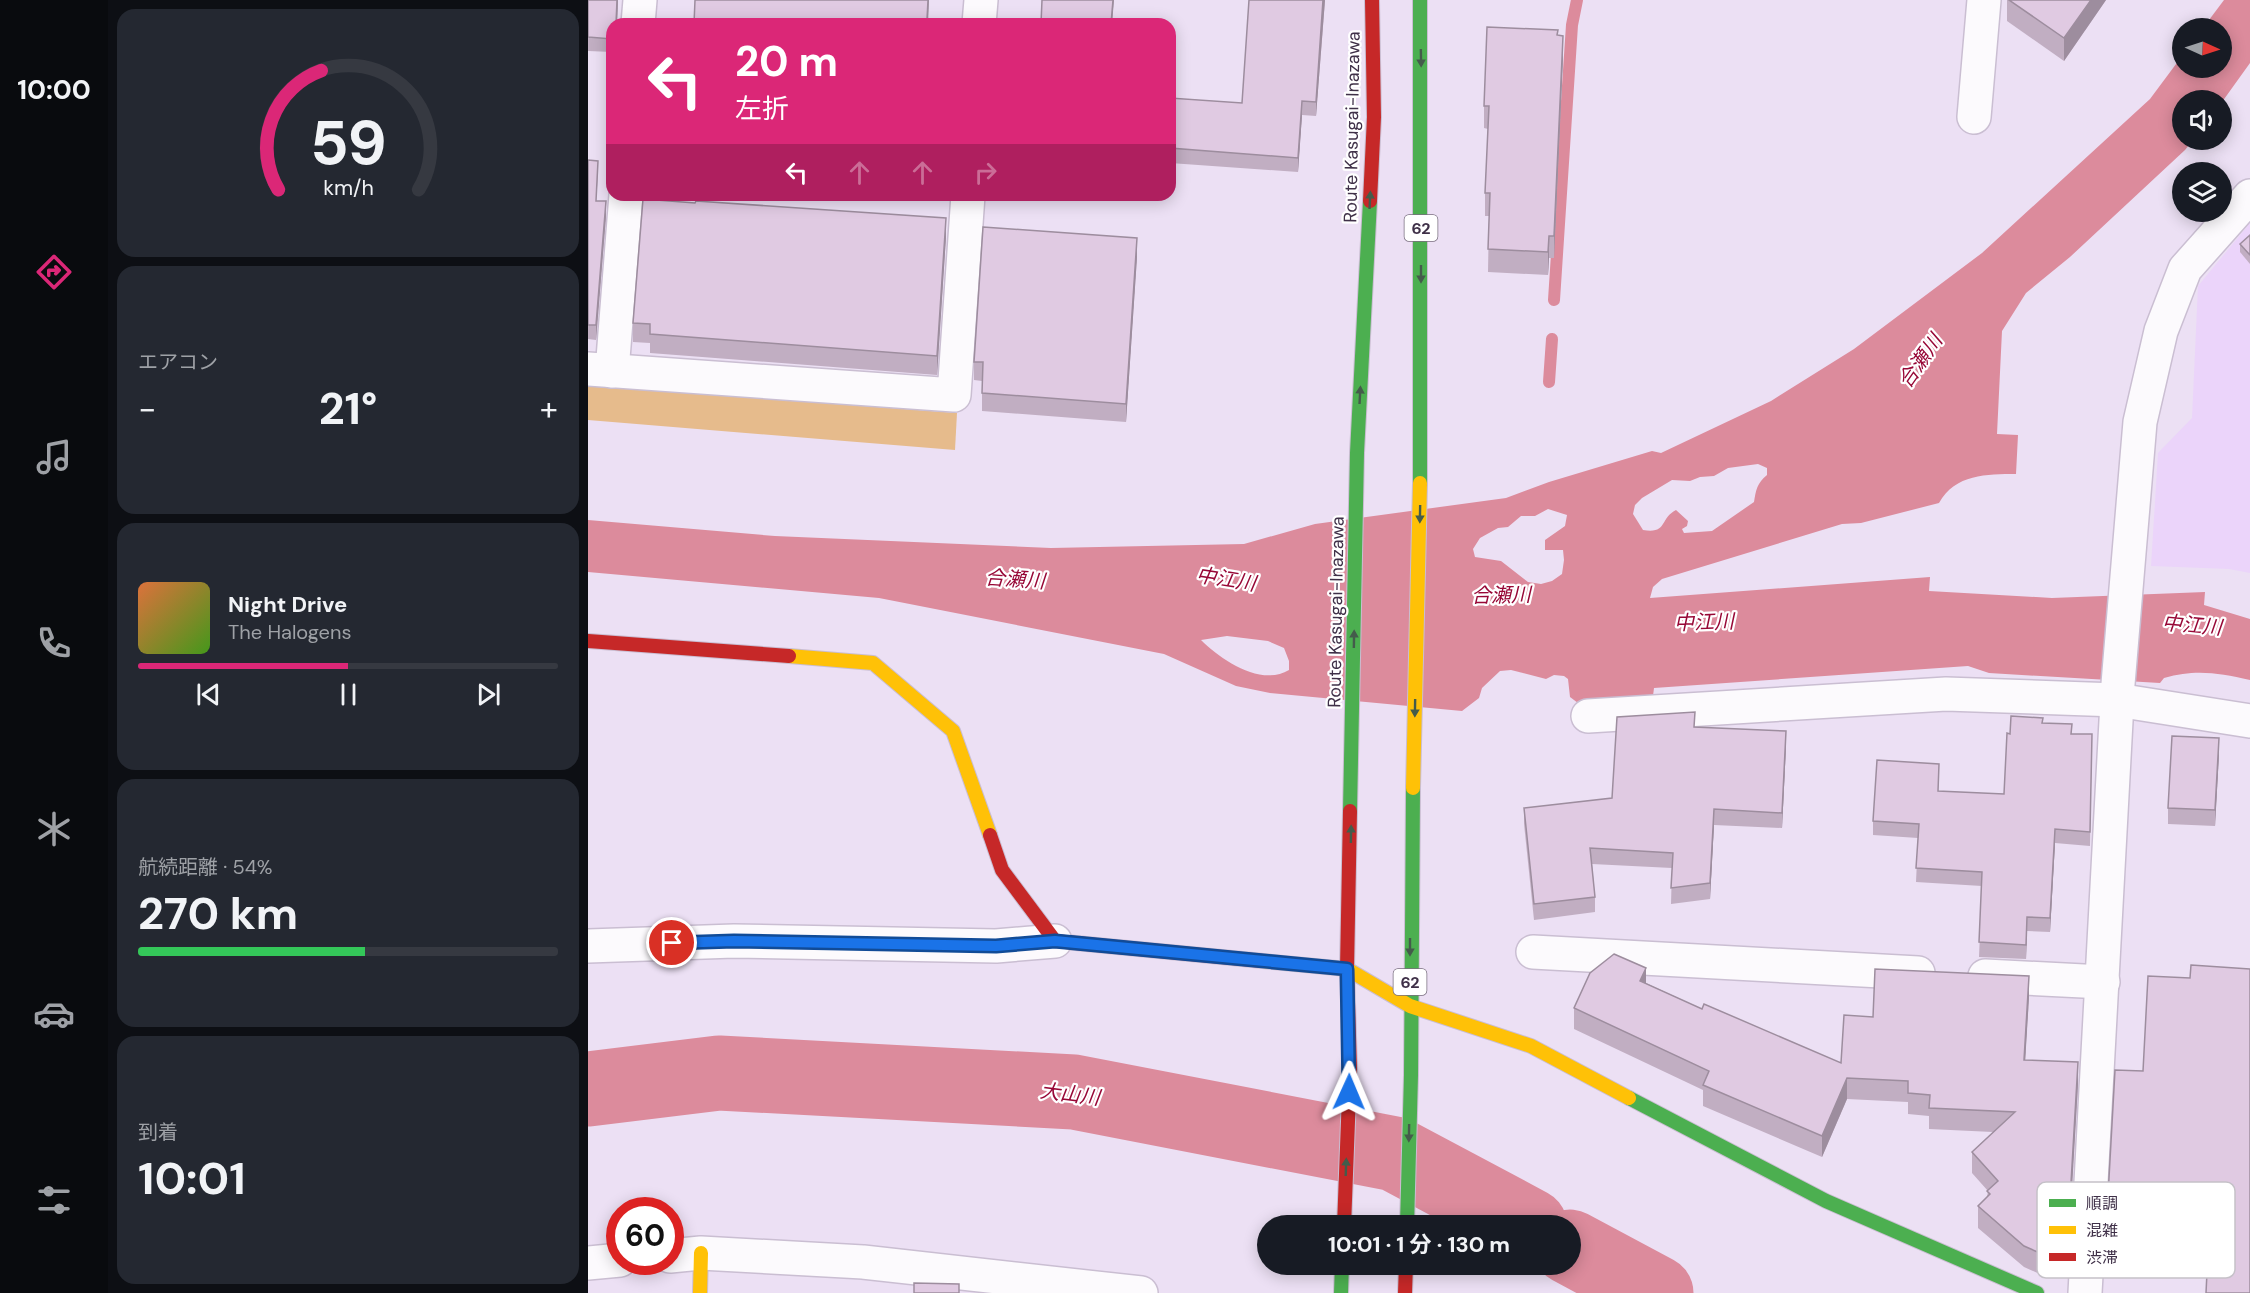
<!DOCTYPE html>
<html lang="ja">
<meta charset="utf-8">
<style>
:root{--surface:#171b24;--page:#242831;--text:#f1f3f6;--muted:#9ea1a6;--line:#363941;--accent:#db2777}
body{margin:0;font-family:"DM Sans","Noto Sans JP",sans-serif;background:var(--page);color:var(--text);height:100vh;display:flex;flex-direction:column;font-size:22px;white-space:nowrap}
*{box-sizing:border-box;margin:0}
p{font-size:20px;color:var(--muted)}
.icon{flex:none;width:33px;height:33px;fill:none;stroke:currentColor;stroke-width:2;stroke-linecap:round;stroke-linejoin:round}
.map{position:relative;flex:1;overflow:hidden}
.side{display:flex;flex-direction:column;gap:9px;padding:9px;background:#0d0f14;width:480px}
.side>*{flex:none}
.guide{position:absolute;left:18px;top:18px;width:570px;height:183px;border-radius:18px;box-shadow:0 3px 15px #0003;background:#db2777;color:#fff;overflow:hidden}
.needle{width:39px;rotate:93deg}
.tools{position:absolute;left:1584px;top:18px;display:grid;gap:12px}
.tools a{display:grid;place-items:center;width:60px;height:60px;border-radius:50%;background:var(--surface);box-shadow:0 3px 15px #0003;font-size:30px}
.speed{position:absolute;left:18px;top:1197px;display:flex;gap:12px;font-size:30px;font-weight:700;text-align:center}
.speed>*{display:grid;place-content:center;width:78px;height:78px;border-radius:50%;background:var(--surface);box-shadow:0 3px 15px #0003;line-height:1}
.speed .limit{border:9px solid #d22;background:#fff;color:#111}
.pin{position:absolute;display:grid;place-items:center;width:51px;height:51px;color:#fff;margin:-26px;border:3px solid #fff;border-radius:50%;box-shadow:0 2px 6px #0007}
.me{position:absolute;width:66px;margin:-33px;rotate:1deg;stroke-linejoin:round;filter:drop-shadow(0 0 4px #0008)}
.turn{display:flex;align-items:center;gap:21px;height:126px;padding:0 30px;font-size:27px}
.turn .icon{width:78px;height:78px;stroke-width:2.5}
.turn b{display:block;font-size:42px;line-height:51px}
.lanes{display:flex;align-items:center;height:57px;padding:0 30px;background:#0003;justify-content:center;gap:30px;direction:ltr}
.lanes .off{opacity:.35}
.big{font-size:45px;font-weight:700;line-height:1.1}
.side .card{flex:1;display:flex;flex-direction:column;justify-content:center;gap:9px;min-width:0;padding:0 21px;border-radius:18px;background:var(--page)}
.side .dial{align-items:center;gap:0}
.dial svg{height:156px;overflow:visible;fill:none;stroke:var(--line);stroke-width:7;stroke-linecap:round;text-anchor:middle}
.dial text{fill:var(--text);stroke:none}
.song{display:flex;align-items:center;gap:18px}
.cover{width:72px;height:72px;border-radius:9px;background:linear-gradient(135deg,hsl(20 70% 55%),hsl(100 70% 35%))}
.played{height:6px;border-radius:3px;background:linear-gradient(90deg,var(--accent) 50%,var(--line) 50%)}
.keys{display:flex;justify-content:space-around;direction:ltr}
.heat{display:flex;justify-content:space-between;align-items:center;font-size:33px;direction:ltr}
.charge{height:9px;border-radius:4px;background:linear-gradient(90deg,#34c759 54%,var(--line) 0)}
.trip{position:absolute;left:669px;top:1215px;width:324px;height:60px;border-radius:30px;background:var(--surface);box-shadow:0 3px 15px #0003;font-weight:700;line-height:60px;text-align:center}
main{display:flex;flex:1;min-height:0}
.dock{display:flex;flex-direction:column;width:108px;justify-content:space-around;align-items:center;background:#090b0e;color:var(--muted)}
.dock .icon{width:42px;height:42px}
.dock .on{color:var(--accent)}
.dock b{font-size:27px;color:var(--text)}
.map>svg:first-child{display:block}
.built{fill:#ebd4fa}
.forest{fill:#e6bb8c}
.water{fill:#dc8b9c;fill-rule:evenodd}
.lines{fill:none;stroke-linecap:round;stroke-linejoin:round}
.stream{stroke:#dc8b9c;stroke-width:12}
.river{stroke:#dc8b9c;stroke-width:75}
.street-casing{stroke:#cabed2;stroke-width:36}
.fast-casing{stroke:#cabed2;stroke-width:16}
.slow-casing{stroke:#cabed2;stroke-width:16}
.jam-casing{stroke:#cabed2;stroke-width:16}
.street{stroke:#fcfafd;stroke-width:33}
.fast{stroke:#4caf50;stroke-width:14}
.slow{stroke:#ffc107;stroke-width:14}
.jam{stroke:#c62828;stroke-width:14}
.wall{fill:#c1aec2}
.shaded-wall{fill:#9d8d9e}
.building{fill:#e0cae2;stroke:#9d8d9e;stroke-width:1.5}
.oneway{fill:#445c4b}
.route-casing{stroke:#114b97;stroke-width:15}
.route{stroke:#1a73e8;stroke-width:10}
.labels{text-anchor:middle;stroke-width:4.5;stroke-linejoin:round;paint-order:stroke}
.shield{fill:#fff;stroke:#796e7f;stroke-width:1.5}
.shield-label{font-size:16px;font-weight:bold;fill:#3f3048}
.street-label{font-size:18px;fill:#3f3048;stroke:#fff}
.water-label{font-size:20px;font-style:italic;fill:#970736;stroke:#fff}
.key{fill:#fff;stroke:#c5c1c8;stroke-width:1.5}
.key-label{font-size:16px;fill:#3f3048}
</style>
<main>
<nav class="dock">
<b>10:00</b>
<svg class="icon on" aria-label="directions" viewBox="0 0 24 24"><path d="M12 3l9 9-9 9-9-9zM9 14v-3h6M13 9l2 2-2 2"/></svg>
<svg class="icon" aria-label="music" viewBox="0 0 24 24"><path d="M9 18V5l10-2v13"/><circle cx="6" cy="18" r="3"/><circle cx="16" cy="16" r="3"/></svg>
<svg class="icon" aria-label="phone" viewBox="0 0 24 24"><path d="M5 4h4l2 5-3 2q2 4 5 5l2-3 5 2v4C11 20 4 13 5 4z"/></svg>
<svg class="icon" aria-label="climate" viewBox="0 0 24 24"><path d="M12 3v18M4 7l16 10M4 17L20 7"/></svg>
<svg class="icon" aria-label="car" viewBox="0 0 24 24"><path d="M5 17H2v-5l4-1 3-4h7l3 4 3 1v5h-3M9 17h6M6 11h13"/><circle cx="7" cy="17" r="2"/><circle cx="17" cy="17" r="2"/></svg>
<svg class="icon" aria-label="filters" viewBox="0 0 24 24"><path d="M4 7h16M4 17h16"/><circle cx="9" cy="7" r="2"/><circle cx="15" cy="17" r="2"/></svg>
</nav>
<section class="side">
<div class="card dial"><svg viewBox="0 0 100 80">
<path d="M14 69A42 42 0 1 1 86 69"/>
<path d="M14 69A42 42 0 0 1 36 8" stroke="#db2777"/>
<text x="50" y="56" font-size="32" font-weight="700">59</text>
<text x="50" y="72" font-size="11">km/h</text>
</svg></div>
<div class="card"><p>エアコン</p>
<div class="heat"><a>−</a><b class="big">21°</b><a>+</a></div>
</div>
<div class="card">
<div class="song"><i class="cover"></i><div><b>Night Drive</b><p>The Halogens</p></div></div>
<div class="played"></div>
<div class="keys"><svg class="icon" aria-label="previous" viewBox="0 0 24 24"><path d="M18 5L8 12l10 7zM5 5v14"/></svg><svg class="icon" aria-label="pause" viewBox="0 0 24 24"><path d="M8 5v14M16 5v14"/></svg><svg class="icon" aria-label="next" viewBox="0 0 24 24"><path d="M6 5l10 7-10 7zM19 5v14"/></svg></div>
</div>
<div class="card"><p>航続距離 · 54%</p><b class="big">270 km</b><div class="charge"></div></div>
<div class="card"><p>到着</p><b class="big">10:01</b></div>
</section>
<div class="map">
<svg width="1662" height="1293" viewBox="0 0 1662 1293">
<rect width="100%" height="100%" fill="#ece0f4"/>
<path class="built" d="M 1662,223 L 1662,573 L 1641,569 L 1563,566 L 1570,453 L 1604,418 L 1610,286 Z"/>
<path class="forest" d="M 0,385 L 369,413 L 367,450 L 0,420 Z"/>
<path class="water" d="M 1636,0 L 1662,0 L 1662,63 L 1634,102 L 1594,100 L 1594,140 L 1605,140 L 1597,150 L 1482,257 L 1438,293 L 1414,331 L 1409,434 L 1430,435 L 1428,474 C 1399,474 1367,474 1351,503 L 1273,523 L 1254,524 L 1074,579 L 1065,587 L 1062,598 L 1342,577 L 1341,591 L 1464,598 L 1617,592 L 1616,605 L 1662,619 L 1662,680 C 1630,673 1608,669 1576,678 L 1572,683 L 1401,673 L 1380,666 L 1066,688 L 1065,696 L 990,703 L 982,697 L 980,679 L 976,676 L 966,675 L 958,679 L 923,670 L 912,671 L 894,688 L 891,698 L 874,711 L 682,693 L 648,686 L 576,654 L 291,598 L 0,572 L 0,520 L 187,536 L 463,548 L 656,544 L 727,524 L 918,498 L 961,482 L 1064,451 L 1073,453 L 1183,401 L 1266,349 L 1394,253 L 1562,99 L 1594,56 L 1594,68 L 1634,68 L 1634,28 L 1615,28 ZM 1170,464 L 1179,468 L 1179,475 C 1169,483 1168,490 1166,502 L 1124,531 L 1096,533 L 1094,529 L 1099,526 L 1100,521 L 1088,510 C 1071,519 1080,534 1055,530 L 1045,514 L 1047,505 L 1054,498 L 1084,480 L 1102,481 L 1112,477 L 1126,476 L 1140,468 ZM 960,509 L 979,515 L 977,526 L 957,540 L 957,550 L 975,550 L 976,560 L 974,574 L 964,581 L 953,584 L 940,582 L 913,561 L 887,557 L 885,549 L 892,538 L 910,528 L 920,527 L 933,516 L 947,516 ZM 639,636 L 680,641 L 696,648 L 701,661 L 701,670 C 673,687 633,660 613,640 Z"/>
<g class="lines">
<g class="stream">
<path d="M 966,300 L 984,25 L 989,0"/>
<path d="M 961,382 L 964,339"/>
</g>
<g class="river">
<path d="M 0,1089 L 131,1073 L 486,1092 L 807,1154 L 942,1226"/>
<path d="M 982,1247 L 1068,1293"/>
</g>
<g class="street-casing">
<g id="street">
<path d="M 50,24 L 52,0"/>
<path d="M 391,24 L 393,0"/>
<path d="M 1386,117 L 1396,0"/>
<path d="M 0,369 L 366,395 L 380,195"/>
<path d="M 24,371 L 38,195"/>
<path d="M 1000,716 L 1358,694 L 1529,700 L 1662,721"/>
<path d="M 0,946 L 146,941 L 408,946 L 467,941"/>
<path d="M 945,952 L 1330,973"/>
<path d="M 1397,976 L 1515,982"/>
<path d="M 82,1256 L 113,1253 L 275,1262 L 553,1293"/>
<path d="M 0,1263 L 32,1260"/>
<path d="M 1497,1293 L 1530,684 L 1552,422 L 1573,331 L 1597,269 L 1662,196"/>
</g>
</g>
<g class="fast-casing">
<g id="fast">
<path d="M 832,0 L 832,483"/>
<path d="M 762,811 L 769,453 L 782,201"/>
<path d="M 1041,1098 L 1238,1201 L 1449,1293"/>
<path d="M 819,1226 L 823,1075 L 825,788"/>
<path d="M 753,1293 L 754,1264"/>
</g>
</g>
<g class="slow-casing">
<g id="slow">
<path d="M 201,656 L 285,663 L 365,731 L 402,835"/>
<path d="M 825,788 L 832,483"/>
<path d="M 675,961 L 759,969 L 822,1006 L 943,1046 L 1041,1098"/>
<path d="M 112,1293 L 113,1253"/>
</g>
</g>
<g class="jam-casing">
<g id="jam">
<path d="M 782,201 L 786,117 L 784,0"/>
<path d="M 0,641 L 201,656"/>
<path d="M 402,835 L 414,870 L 467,941 L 675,961"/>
<path d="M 756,1226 L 762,1069 L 759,969 L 762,811"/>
<path d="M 817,1293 L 818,1264"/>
</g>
</g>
<use href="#street" class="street"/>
<use href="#fast" class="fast"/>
<use href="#slow" class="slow"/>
<use href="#jam" class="jam"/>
</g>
<g class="wall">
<path d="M 0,0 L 30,0 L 29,24 L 24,24 L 24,52 L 0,51 Z"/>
<path d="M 661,0 L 737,0 L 728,116 L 714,115 L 710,172 L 582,163 L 582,98 L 654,103 Z"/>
<path d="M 1419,0 L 1518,0 L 1476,61 L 1419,21 Z"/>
<path d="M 970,35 L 975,58 L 966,258 L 961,258 L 960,275 L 900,272 L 901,216 L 897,216 L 897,193 L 900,129 L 896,128 L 896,106 Z"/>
<path d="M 0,160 L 10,175 L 8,201 L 18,216 L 8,340 L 0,339 Z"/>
<path d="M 1662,235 L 1662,264 L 1652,252 L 1652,244 Z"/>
<path d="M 358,237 L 349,375 L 62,353 L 62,343 L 45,342 L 45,323 Z"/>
<path d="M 549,257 L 538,422 L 394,411 L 394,381 L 386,380 L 386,362 Z"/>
<path d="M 1455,723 L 1484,734 L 1504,734 L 1502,846 L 1467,843 L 1462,932 L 1439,931 L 1438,959 L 1391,957 L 1394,886 L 1328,882 L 1330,838 L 1285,835 L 1285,821 L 1351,778 L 1350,791 L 1416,794 L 1422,734 Z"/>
<path d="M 1107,727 L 1198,746 L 1194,828 L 1126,825 L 1122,899 L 1083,904 L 1084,868 L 1004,864 L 1007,897 L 1007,912 L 946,920 L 936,824 L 936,808 L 1024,798 Z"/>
<path d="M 1631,754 L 1627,826 L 1580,824 L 1580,808 Z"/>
<path d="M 1662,969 L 1619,1268 L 1574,1265 L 1574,1250 L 1518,1247 L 1518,1232 L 1555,1071 L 1602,978 Z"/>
<path d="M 1058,983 L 1114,1009 L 1253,1063 L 1285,1017 L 1441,997 L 1437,1060 L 1490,1084 L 1479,1273 L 1454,1275 L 1436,1267 L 1390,1228 L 1390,1206 L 1399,1197 L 1400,1191 L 1384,1173 L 1384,1152 L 1405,1132 L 1341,1129 L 1341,1116 L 1320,1114 L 1320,1102 L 1259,1099 L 1234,1157 L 1115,1106 L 1115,1090 L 986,1029 L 986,1008 Z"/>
</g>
<g class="shaded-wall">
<path d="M 29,0 L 30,0 L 29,24 L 28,24 Z"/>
<path d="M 340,0 L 341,0 L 340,24 L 339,24 Z"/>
<path d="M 525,0 L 526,0 L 524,24 L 523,24 Z"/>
<path d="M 735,0 L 737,0 L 728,116 L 728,102 Z"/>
<path d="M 1503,0 L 1518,0 L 1476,61 L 1476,38 Z"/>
<path d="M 975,36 L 975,58 L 966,258 L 966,236 Z"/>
<path d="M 714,101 L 714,115 L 710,172 L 710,158 Z"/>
<path d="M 18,201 L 18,216 L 8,340 L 8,325 Z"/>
<path d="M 358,218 L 358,237 L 349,375 L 349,356 Z"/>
<path d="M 961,236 L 961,258 L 960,275 L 960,252 Z"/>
<path d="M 549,238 L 549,257 L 538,422 L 538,404 Z"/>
<path d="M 1198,731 L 1198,746 L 1194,828 L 1194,813 Z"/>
<path d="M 1631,738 L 1631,754 L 1627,826 L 1627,810 Z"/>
<path d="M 1126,809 L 1126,825 L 1122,899 L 1122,883 Z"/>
<path d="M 1467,829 L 1467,843 L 1462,932 L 1462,918 Z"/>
<path d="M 1439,917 L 1439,931 L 1438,959 L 1438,945 Z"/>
<path d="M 1058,968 L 1058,989 L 1052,981 Z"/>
<path d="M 1441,976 L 1441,997 L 1436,1081 L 1436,1060 Z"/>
<path d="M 1490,1062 L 1490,1084 L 1479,1273 L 1479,1252 Z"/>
<path d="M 1259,1078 L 1259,1099 L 1234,1157 L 1234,1136 Z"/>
</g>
<g class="building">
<path d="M 0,0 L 29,0 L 28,24 L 24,24 L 24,39 L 0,37 Z"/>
<path d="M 107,0 L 340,0 L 339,20 L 341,20 L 341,24 L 106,24 Z"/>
<path d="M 454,0 L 525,0 L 523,24 L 453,24 Z"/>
<path d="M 661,0 L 735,0 L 728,102 L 714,101 L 710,158 L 582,148 L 582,98 L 654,103 Z"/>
<path d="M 1421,0 L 1503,0 L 1476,38 Z"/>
<path d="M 899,27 L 970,30 L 969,35 L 975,36 L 966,236 L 961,236 L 960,252 L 900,249 L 902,193 L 897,193 L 901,106 L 896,106 Z"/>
<path d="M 0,160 L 10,161 L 8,201 L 18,201 L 8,325 L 0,325 Z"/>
<path d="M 55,199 L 107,203 L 108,201 L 358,218 L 349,356 L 62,334 L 62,324 L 45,323 Z"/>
<path d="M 395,227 L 549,238 L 538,404 L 394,393 L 395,362 L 386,362 Z"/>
<path d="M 1662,235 L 1662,255 L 1652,244 Z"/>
<path d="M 1107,712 L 1106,727 L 1198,731 L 1194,813 L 1126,809 L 1122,883 L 1083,888 L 1085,853 L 1002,848 L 1007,897 L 946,904 L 936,808 L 1024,798 L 1029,717 Z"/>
<path d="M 1423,716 L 1455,718 L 1454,723 L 1484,724 L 1483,734 L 1504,734 L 1502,832 L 1467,829 L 1462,918 L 1439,917 L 1438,945 L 1391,942 L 1394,872 L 1328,868 L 1331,824 L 1285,821 L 1289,760 L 1351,764 L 1350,791 L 1416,794 L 1419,733 L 1422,734 Z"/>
<path d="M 1584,736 L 1631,738 L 1627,810 L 1580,808 Z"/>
<path d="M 1026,954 L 1058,968 L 1052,981 L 1114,1009 L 1116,1004 L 1253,1063 L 1256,1015 L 1285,1017 L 1287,969 L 1441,976 L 1436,1060 L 1490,1062 L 1479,1252 L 1454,1254 L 1436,1246 L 1390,1206 L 1402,1194 L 1399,1191 L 1410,1181 L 1384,1152 L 1427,1112 L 1341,1108 L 1342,1095 L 1320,1093 L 1320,1081 L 1259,1078 L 1234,1136 L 1115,1085 L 1121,1071 L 986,1008 L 1002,973 Z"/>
<path d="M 1603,965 L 1662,969 L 1662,1293 L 1618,1293 L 1620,1252 L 1574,1249 L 1575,1235 L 1518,1232 L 1527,1070 L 1555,1071 L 1560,976 L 1602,978 Z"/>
<path d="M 326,1283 L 371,1284 L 371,1293 L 326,1293 Z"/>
</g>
<defs><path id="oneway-solid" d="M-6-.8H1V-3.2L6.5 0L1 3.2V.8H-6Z" transform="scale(1.5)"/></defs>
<g class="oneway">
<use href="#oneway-solid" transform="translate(833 58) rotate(89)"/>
<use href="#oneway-solid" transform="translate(782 200) rotate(-87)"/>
<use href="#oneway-solid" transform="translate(833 274) rotate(90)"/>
<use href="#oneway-solid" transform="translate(772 395) rotate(-87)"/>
<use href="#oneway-solid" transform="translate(832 514) rotate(91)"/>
<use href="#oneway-solid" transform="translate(766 639) rotate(-89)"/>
<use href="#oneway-solid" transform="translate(827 708) rotate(91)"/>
<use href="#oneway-solid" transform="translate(763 834) rotate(-89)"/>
<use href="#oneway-solid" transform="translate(822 947) rotate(90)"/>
<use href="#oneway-solid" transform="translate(821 1133) rotate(91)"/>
<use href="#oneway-solid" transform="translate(758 1167) rotate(-88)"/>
</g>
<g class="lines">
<g class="route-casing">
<path id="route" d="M 84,943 L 146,941 L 408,946 L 467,941 L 759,969 L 761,1092"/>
</g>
<use href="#route" class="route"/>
</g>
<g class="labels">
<g class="shield">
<rect x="816.5" y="215" width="33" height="26" rx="4.5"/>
<rect x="805.5" y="969" width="33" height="26" rx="4.5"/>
</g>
<g class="shield-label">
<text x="833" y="234">62</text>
<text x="822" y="988">62</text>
</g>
<g class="street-label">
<text transform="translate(764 127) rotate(-89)" y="6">Route Kasugai-Inazawa</text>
<text transform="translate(748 612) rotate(-89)" y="6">Route Kasugai-Inazawa</text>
</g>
<g class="water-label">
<text transform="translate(1332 361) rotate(-55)" y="7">合瀬川</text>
<text transform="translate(427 579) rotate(4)" y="7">合瀬川</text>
<text transform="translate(638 579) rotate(9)" y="7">中江川</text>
<text transform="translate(913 595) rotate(-1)" y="7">合瀬川</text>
<text transform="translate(1116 622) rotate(-2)" y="7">中江川</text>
<text transform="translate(1604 625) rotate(5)" y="7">中江川</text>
<text transform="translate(482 1094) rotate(7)" y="7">大山川</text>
</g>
</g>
<rect x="1449" y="1182" width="198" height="96" rx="9" class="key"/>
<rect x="1461" y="1199" width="27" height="8" fill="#4caf50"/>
<rect x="1461" y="1226" width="27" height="8" fill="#ffc107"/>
<rect x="1461" y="1253" width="27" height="8" fill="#c62828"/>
<g class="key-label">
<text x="1498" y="1209">順調</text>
<text x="1498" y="1236">混雑</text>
<text x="1498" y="1263">渋滞</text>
</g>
</svg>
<div class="tools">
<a><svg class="needle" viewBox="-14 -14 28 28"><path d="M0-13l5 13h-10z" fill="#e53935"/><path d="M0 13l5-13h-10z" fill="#9ea1a6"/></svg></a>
<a><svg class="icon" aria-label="sound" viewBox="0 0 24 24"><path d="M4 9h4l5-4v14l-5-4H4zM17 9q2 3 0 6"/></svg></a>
<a><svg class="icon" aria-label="layers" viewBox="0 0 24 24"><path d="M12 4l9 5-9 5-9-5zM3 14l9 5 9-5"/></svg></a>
</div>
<div class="speed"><div class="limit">60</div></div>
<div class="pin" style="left:84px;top:943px;background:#d93025"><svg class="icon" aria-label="arrive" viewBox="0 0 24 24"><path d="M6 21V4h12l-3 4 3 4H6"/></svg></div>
<svg class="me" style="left:761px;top:1092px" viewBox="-20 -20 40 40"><path d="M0-17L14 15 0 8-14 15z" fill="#1a73e8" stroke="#fff" stroke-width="4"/></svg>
<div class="trip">10:01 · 1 分 · 130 m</div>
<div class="guide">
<div class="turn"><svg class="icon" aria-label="left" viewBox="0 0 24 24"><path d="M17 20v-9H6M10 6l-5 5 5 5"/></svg><div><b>20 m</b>左折</div></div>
<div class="lanes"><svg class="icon" aria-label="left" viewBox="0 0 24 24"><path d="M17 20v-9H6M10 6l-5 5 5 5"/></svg><svg class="icon off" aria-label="ahead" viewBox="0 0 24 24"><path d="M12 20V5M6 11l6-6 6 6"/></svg><svg class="icon off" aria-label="ahead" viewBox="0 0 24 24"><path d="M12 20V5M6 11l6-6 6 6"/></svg><svg class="icon off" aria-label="right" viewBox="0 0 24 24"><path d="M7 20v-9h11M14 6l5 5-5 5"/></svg></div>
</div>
</div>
</main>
